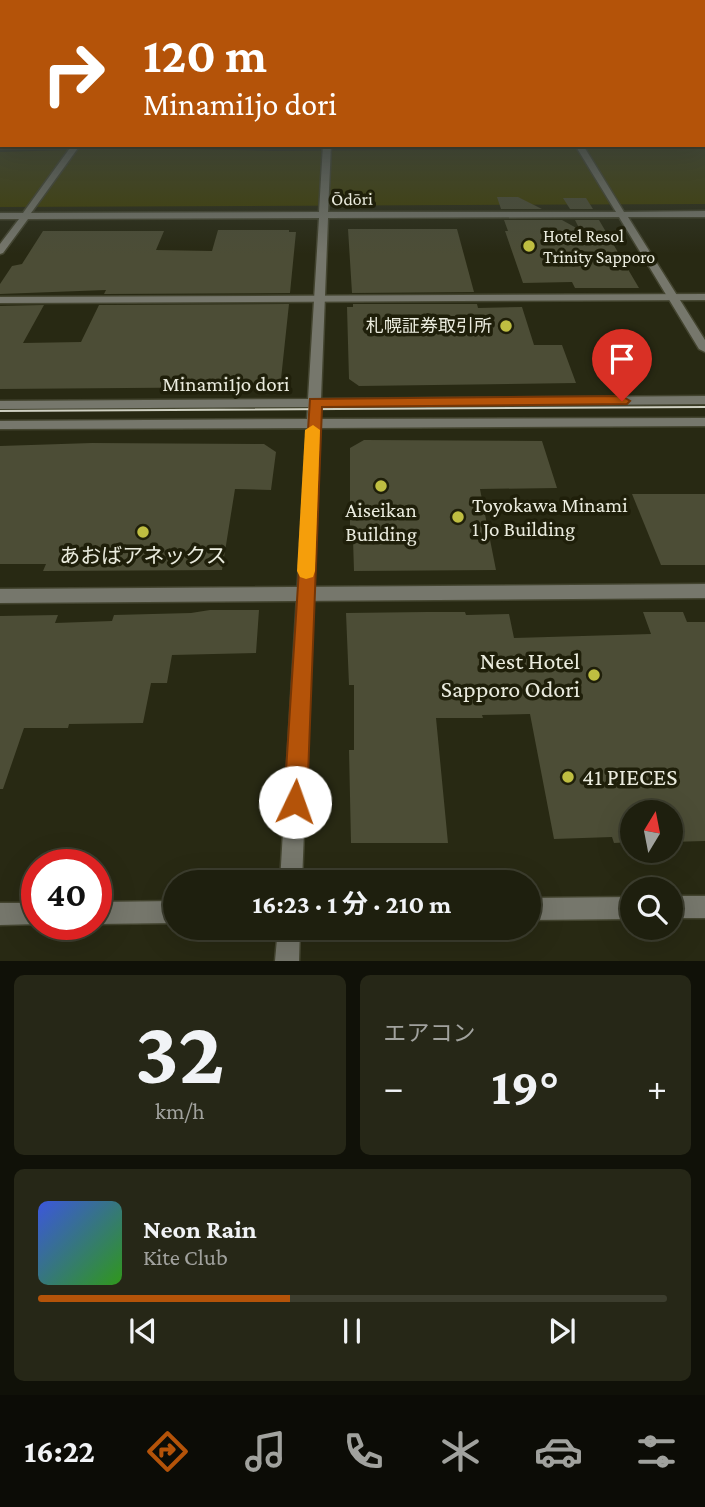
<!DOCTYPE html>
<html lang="ja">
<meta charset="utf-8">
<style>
:root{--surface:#1e1f0e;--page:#262717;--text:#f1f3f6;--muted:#a1a29e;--line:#3c3d2e;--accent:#b45309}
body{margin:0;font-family:"Crimson Pro","Noto Sans JP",serif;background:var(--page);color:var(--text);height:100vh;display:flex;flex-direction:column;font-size:26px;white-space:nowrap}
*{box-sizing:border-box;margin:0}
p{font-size:23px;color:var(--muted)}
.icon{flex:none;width:38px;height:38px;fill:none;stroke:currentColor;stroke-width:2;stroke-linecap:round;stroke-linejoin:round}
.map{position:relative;height:961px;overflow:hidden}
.drawer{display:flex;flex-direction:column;gap:14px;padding:14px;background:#101108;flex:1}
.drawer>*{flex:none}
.hud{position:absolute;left:0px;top:0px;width:705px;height:147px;box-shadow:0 7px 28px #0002,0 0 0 2px var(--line);background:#b45309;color:#fff;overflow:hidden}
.needle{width:46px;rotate:10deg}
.buttons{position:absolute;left:620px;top:800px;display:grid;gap:14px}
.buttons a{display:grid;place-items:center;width:63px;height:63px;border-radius:50%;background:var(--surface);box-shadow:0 7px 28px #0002,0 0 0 2px var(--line);font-size:35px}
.speed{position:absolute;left:21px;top:849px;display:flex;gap:14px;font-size:35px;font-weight:700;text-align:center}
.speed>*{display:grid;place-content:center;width:91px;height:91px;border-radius:50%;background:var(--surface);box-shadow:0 7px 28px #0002,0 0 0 2px var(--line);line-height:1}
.speed .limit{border:10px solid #d22;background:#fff;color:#111}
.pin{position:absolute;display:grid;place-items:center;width:60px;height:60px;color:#fff;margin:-72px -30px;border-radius:50% 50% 50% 0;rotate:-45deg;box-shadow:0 0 7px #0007}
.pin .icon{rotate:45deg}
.me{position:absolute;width:77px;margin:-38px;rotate:3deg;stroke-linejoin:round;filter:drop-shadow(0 0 5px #0008)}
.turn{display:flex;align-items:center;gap:24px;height:147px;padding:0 28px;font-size:32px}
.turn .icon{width:91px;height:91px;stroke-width:2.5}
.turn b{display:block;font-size:49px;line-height:60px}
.big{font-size:52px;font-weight:700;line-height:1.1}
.drawer .tile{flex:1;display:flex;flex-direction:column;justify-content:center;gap:10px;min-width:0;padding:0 24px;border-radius:10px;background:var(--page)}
.drawer .dial{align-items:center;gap:0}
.dial b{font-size:91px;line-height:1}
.song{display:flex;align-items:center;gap:21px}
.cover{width:84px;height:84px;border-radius:10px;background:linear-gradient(135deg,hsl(230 70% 55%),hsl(110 70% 35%))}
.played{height:7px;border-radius:4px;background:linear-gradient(90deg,var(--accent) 40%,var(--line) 40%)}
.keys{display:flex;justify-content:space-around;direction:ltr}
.heat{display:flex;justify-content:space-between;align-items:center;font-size:38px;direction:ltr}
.drawer .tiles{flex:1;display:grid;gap:14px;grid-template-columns:1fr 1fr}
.tile:last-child{grid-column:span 2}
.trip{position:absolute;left:163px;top:870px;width:378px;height:70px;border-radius:35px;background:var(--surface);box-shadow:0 7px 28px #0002,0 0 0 2px var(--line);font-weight:700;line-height:70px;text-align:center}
.tabs{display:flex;height:112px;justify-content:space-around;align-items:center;background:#0c0c06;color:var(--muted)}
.tabs .icon{width:49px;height:49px}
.tabs .current{color:var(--accent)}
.tabs b{font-size:32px;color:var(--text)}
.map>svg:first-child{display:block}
.green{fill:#403f01}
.building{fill:#4c4d36}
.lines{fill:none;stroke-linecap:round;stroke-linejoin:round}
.minor-casing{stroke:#43442f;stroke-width:3}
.tertiary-casing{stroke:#43442f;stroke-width:3}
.minor{fill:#76776c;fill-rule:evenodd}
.tertiary{fill:#76776c;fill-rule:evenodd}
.tram{stroke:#cfd0c2;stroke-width:2}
.route{fill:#b45309;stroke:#753606;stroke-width:2}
.slow{fill:#f59e0b}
.poi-dot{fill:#bfbe41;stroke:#1f1f0a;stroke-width:2.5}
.labels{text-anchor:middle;stroke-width:7;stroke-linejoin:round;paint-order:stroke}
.far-street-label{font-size:18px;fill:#eaebde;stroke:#1f1f0a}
.far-poi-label{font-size:18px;fill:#eaebde;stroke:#1f1f0a;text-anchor:start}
.street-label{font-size:21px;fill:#eaebde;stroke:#1f1f0a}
.poi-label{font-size:21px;fill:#eaebde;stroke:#1f1f0a}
.near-poi-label{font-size:24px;fill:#eaebde;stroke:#1f1f0a;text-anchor:end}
</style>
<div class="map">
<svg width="705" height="961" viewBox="0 0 705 961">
<rect width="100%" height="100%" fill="#282913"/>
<path class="green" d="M 139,148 L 274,151 L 705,148 L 705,204 L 0,207 L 0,152 Z"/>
<g class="building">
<path d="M 497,197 L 518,197 L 542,209 L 501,209 Z"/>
<path d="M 563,198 L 586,198 L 593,209 L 570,209 Z"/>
<path d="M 504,220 L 562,220 L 580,230 L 575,220 L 599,220 L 639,288 L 575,288 L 572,282 L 523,283 L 505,231 L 508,231 Z"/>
<path d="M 348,229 L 457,229 L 474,292 L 352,293 Z"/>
<path d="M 218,230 L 289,230 L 289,232 L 296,232 L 290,293 L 104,294 L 106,290 L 0,294 L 0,284 L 12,266 L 22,264 L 43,231 L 164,231 L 156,250 L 212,251 Z"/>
<path d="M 289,304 L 281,379 L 267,387 L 0,389 L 0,306 L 44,305 L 23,343 L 81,342 L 99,305 Z"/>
<path d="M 353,304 L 477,304 L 478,308 L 522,307 L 534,345 L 562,345 L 576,383 L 359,386 L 349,379 L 347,307 L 353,307 Z"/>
<path d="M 364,440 L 542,441 L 557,488 L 480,489 L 496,570 L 354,571 L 353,539 L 350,539 L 350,448 Z"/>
<path d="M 92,443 L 264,444 L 276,452 L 271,490 L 235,489 L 222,570 L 43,571 L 46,564 L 0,564 L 0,446 Z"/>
<path d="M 632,494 L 705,494 L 705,565 L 661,565 Z"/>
<path d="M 210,610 L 259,610 L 256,653 L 172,655 L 167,683 L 151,683 L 143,723 L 69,724 L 68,728 L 24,728 L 3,789 L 0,789 L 0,616 L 58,615 L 55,623 L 112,621 L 114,615 L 191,613 Z"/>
<path d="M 426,612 L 465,612 L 466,615 L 509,614 L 514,638 L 651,634 L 643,612 L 683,612 L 687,622 L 705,622 L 705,841 L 670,842 L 670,812 L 632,812 L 632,842 L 614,843 L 612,837 L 554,839 L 530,714 L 482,715 L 483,718 L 436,718 L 448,843 L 351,843 L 349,750 L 354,750 L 354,685 L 349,685 L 346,613 Z"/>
</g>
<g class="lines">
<g class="minor-casing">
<g id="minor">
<path d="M 705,294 L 705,300 L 0,303 L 0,297 Z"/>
<path d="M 705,584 L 705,598 L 0,603 L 0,589 Z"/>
</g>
</g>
<g class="tertiary-casing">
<g id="tertiary">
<path d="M 0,144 L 217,145 L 213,147 L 78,148 L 31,213 L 319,212 L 323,145 L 331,145 L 328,212 L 616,212 L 575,145 L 583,145 L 624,212 L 705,211 L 705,217 L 628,217 L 705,340 L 705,352 L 699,349 L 619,217 L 328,218 L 321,399 L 705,396 L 705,404 L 320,407 L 320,419 L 705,418 L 705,426 L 320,428 L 302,882 L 280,882 L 307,428 L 0,429 L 0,421 L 307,419 L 308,407 L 0,409 L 0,401 L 308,399 L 319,218 L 28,219 L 3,253 L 0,254 L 0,244 L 19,219 L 0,219 L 0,213 L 23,213 L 70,148 L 0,148 Z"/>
<rect x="670" y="896" width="35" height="22"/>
<path d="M 632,897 L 632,919 L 528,920 L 528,898 Z"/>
<path d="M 175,901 L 175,923 L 96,924 L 95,924 L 96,902 Z"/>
<path d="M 0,903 L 37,903 L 37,924 L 40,924 L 0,925 Z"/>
<path d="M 278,928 L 300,928 L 299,961 L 275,961 Z"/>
</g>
</g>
<use href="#minor" class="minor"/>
<use href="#tertiary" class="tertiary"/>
<path class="tram" d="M 0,411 L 705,407"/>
</g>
<linearGradient id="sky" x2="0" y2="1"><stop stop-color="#16170a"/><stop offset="0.47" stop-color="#424944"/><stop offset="1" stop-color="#424944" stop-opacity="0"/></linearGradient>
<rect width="705" height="254" fill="url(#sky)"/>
<path class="route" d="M 622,396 L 630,401 L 627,404 L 322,407 L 307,802 L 303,810 L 295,813 L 287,810 L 284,802 L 310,399 Z"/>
<path class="slow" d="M 313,425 L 320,430 L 315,571 L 313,577 L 306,579 L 300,577 L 297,571 L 305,430 Z"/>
<g class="poi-dot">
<circle cx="529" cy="246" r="7"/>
<circle cx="506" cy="326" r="7"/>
<circle cx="381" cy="486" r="7"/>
<circle cx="458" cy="517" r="7"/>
<circle cx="143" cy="532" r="7"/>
<circle cx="594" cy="675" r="7"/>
<circle cx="568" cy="777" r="7"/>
</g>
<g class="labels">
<g class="far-street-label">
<text transform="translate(352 199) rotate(-1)" y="6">Ōdōri</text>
</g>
<g class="far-poi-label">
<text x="543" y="242">Hotel Resol<tspan x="543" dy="21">Trinity Sapporo</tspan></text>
<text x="492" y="332" text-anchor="end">札幌証券取引所</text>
</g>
<g class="street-label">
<text x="226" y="391">Minami1jo dori</text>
</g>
<g class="poi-label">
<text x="472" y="512" text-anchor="start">Toyokawa Minami<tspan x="472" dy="24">1 Jo Building</tspan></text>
<text x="381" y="517">Aiseikan<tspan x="381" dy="24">Building</tspan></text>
<text x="143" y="563">あおばアネックス</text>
</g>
<g class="near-poi-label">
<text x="580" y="669">Nest Hotel<tspan x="580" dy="28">Sapporo Odori</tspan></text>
<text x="582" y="785" text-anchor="start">41 PIECES</text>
</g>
</g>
</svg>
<div class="buttons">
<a><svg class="needle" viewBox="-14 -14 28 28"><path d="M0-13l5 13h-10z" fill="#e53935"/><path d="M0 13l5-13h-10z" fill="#a1a29e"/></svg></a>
<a><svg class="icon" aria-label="search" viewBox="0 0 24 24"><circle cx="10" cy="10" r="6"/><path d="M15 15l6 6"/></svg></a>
</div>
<div class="speed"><div class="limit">40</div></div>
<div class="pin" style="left:622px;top:401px;background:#d93025"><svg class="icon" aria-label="arrive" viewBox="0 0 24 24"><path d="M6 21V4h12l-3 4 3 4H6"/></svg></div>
<svg class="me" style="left:295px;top:802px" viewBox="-20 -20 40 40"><circle r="19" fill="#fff"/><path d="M0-13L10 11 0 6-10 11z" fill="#b45309"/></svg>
<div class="trip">16:23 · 1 分 · 210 m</div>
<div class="hud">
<div class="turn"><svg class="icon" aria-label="right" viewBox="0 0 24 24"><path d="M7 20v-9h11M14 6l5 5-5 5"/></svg><div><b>120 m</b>Minami1jo dori</div></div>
</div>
</div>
<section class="drawer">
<div class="tiles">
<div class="tile dial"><b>32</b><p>km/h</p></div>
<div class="tile"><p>エアコン</p>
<div class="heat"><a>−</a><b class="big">19°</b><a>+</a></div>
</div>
<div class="tile">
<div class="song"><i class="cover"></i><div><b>Neon Rain</b><p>Kite Club</p></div></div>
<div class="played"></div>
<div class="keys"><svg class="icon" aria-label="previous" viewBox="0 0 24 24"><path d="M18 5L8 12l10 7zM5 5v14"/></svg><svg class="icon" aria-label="pause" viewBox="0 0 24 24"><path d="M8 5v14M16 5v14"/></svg><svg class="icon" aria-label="next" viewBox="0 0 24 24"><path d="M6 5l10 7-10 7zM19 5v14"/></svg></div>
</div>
</div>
</section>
<nav class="tabs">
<b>16:22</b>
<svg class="icon current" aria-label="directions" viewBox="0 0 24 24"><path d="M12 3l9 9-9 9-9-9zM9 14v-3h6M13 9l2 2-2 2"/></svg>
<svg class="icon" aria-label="music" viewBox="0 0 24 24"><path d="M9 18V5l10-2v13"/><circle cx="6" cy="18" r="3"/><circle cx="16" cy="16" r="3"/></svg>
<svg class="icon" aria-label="phone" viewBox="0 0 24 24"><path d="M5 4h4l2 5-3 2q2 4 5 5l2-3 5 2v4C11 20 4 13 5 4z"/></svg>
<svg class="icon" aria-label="climate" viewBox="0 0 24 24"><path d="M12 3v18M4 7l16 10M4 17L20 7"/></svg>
<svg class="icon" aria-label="car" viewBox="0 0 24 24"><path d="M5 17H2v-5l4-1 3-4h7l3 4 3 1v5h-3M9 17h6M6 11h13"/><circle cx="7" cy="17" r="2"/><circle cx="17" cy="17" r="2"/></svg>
<svg class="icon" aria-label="filters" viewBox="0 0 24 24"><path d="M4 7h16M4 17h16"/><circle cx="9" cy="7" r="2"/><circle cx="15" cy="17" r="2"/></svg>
</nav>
